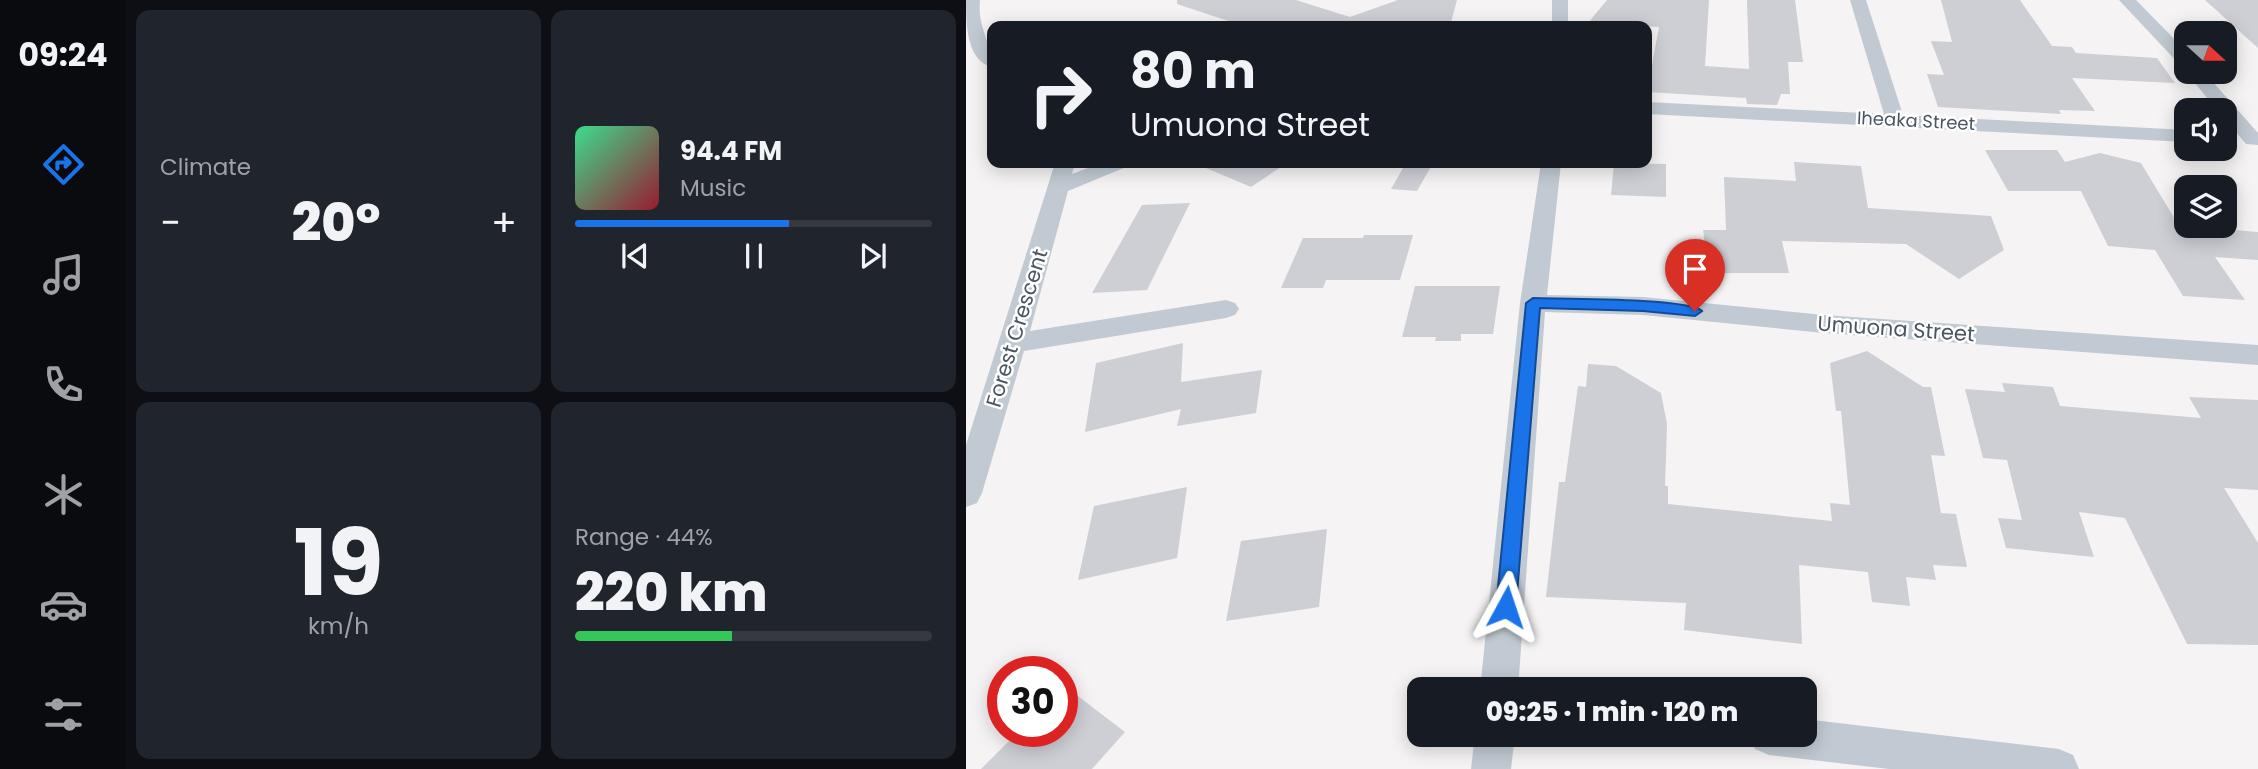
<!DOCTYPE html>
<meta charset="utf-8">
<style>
:root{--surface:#171b24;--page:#20242c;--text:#f1f3f6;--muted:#9ea1a6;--line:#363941;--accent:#1a73e8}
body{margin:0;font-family:Poppins,sans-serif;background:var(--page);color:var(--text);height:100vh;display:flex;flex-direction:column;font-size:26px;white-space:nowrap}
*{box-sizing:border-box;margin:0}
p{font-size:23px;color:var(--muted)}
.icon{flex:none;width:38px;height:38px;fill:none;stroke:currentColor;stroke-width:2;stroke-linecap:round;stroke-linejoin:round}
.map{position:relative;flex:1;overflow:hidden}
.details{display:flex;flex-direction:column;gap:10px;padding:10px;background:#0d0f14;width:840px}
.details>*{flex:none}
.top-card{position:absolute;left:21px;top:21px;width:665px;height:147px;border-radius:14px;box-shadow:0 4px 18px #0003;background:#171b24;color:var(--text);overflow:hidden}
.needle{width:46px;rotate:111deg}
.controls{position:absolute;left:1208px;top:21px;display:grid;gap:14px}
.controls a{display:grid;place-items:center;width:63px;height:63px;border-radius:14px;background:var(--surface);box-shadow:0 4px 18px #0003;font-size:35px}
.speed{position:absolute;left:21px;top:656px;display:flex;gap:14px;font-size:35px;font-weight:700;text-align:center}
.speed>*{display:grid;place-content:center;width:91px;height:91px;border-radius:50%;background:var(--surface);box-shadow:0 4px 18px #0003;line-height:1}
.speed .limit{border:10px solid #d22;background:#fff;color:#111}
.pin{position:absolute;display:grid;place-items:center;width:60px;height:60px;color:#fff;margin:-72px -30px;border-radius:50% 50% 50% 0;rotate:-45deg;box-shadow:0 0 7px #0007}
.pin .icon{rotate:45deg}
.me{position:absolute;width:77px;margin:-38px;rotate:5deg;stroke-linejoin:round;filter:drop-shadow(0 0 5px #0008)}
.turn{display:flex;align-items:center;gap:24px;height:147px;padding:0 28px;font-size:32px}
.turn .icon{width:91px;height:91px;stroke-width:2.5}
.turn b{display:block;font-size:49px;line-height:60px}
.big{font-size:52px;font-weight:800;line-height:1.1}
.details .card{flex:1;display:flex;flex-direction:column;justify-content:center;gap:10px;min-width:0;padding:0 24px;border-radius:14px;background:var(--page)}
.details .dial{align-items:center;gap:0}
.dial b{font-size:91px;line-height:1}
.song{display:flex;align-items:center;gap:21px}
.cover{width:84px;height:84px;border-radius:10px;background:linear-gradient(135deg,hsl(150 70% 55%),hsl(350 70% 35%))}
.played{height:7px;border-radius:4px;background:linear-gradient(90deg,var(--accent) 60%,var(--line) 60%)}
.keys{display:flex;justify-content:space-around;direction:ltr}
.heat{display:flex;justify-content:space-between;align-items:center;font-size:38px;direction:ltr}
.charge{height:10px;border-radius:5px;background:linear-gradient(90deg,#34c759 44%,var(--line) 0)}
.details .tiles{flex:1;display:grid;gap:10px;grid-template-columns:repeat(2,1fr)}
.trip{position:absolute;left:441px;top:677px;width:410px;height:70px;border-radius:14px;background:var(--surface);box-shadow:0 4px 18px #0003;font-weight:800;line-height:70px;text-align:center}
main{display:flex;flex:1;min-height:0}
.menu{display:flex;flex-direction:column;width:126px;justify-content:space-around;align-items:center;background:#090b0e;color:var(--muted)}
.menu .icon{width:49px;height:49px}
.menu .current{color:var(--accent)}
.menu b{font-size:32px;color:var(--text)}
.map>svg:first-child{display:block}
.building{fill:#cdcfd5}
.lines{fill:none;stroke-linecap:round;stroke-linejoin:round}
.minor{fill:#c1cad2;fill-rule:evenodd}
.route{fill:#1a73e8;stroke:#114b97;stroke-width:2}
.labels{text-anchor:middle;stroke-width:5;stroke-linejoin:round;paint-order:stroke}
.far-street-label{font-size:18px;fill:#4a5661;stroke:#fff}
.street-label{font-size:21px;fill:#4a5661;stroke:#fff}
</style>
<main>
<nav class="menu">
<b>09:24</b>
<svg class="icon current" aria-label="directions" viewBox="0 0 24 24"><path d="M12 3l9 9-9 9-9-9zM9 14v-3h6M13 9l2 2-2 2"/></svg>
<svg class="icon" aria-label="music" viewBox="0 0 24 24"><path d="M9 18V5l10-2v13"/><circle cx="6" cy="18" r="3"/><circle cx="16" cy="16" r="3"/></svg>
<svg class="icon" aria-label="phone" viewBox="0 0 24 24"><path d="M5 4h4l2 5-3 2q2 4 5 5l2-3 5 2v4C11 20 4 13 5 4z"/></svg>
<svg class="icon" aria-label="climate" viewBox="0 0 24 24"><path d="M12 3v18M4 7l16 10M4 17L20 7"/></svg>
<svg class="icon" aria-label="car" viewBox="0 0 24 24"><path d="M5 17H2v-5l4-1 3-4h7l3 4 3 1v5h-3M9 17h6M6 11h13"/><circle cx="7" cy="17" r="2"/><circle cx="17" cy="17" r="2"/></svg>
<svg class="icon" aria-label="filters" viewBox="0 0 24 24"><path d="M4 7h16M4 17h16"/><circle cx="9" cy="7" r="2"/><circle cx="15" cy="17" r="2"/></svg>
</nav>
<section class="details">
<div class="tiles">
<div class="card"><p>Climate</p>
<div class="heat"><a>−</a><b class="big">20°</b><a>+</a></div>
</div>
<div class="card">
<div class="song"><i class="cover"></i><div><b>94.4 FM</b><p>Music</p></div></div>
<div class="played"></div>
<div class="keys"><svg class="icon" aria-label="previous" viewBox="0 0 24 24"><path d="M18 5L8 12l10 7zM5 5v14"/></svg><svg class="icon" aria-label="pause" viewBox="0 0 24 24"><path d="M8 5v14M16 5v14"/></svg><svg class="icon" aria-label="next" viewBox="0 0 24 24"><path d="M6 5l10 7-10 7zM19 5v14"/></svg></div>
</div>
<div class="card dial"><b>19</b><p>km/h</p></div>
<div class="card"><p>Range · 44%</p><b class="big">220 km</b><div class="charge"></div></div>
</div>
</section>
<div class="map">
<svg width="1292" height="769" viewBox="0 0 1292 769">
<rect width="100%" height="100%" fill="#f5f3f3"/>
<g class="building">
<path d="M 211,0 L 330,0 L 384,17 L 432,0 L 491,0 L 484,26 L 277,26 L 211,4 Z"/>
<path d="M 641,0 L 743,0 L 739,66 L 783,69 L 781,0 L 829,0 L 837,62 L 822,62 L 824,94 L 815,94 L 811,105 L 781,104 L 780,98 L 681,92 L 693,27 L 622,23 Z"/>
<path d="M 975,0 L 1054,0 L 1086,46 L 1106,47 L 1110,53 L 1191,58 L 1209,83 L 1106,78 L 1129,111 L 1093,110 L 1095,114 L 972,107 L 961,74 L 978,75 L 965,41 L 986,42 Z"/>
<path d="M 1239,0 L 1292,0 L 1292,48 Z"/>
<path d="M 1019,150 L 1091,150 L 1099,162 L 1134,153 L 1175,163 L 1210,221 L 1217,221 L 1220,226 L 1292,232 L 1292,260 L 1249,257 L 1279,300 L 1217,296 L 1189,250 L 1142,246 L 1115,191 L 1042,191 Z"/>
<path d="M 828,162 L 895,166 L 902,208 L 1025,216 L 1038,250 L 993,279 L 940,244 L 816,241 L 823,273 L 743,273 L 737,230 L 760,230 L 758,177 L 830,181 Z"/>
<path d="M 228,163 L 321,163 L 285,187 Z"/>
<path d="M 440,163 L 467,163 L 451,191 L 425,189 Z"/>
<path d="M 648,163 L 700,164 L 700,197 L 645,195 Z"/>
<path d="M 224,203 L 181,290 L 126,293 L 176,205 Z"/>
<path d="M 398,235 L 447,235 L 434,280 L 360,280 L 357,288 L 315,288 L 337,238 L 397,238 Z"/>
<path d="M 449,286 L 534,286 L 527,334 L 495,334 L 495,341 L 469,341 L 470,337 L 436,337 Z"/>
<path d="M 217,343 L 215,382 L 296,370 L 290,413 L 211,426 L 215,409 L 119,432 L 130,363 Z"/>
<path d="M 901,351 L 957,387 L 965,387 L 979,456 L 965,455 L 975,513 L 990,514 L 1001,567 L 967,565 L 970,580 L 940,577 L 944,606 L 906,602 L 902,572 L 833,565 L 836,644 L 718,630 L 720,603 L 580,597 L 593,482 L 599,482 L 612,386 L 620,387 L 622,364 L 650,366 L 695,393 L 701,424 L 699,486 L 702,486 L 702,504 L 866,521 L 864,503 L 884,505 L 875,411 L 870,411 L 864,363 Z"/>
<path d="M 1036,383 L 1087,387 L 1094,406 L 1235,418 L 1223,397 L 1292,400 L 1292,490 L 1258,488 L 1292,543 L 1292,645 L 1221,644 L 1159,518 L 1113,512 L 1128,557 L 1040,548 L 1032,518 L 1056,520 L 1041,460 L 1017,458 L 999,389 L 1039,392 Z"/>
<path d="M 221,487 L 211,558 L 112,580 L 128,506 Z"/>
<path d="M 361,529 L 353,607 L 260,621 L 275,541 Z"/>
<path d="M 96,684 L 159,732 L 126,769 L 15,769 L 52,732 L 96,732 Z"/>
</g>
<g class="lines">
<g class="minor">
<path d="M 0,0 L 14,0 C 11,27 26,43 26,67 C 0,61 0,22 0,0 Z"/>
<rect x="586" y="0" width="16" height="26"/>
<path d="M 884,0 L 900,0 L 937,115 L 1220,130 L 1220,142 L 681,114 L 681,102 L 918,114 Z"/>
<path d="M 1153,0 L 1170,0 L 1220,51 L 1220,66 L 1214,65 Z"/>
<path d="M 1220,72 L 1238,72 L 1292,133 L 1292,145 L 1280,144 L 1258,118 L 1258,110 L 1251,110 Z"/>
<path d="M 89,163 L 109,163 L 106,174 L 135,163 L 163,163 L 160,167 L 102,191 L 64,331 L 260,300 L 269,303 L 273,309 L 269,315 L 260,318 L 58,351 L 16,493 L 11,503 L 0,507 L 0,445 Z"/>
<path d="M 575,163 L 595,163 L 581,295 L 677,297 L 858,315 L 1292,345 L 1292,365 L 858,333 L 677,315 L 579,312 L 552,690 L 514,690 L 554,303 Z"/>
<path d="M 838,719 L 1093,749 L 1107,755 L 1113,769 L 923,769 L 803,755 L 789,749 L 783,735 L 838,735 Z"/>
<path d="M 509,735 L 549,735 L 545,769 L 505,769 Z"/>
</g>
</g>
<path class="route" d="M 567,298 C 593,299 724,298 736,311 L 729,316 L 677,311 L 574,308 L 550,607 L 547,614 L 540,616 L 533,614 L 530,607 L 560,303 Z"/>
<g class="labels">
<g class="far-street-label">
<text transform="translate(950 121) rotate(3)" y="6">Iheaka Street</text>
</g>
<g class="street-label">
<text transform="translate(51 328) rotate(-73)" y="7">Forest Crescent</text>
<text transform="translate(930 329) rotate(4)" y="7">Umuona Street</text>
</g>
</g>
</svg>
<div class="controls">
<a><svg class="needle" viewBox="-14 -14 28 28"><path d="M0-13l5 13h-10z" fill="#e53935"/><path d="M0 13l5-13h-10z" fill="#9ea1a6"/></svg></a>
<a><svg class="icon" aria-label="sound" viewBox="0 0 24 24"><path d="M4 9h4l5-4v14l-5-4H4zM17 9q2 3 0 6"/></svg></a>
<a><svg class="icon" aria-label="layers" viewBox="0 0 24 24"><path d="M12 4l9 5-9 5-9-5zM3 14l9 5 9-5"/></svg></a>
</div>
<div class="speed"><div class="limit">30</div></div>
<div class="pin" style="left:729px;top:311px;background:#d93025"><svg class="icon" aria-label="arrive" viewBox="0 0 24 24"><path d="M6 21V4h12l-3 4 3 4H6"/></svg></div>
<svg class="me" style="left:540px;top:607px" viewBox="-20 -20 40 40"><path d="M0-17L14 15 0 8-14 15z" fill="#1a73e8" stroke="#fff" stroke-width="4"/></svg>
<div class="trip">09:25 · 1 min · 120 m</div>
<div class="top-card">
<div class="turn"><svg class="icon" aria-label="right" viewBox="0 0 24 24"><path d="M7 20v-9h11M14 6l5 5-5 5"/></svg><div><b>80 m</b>Umuona Street</div></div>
</div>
</div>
</main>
